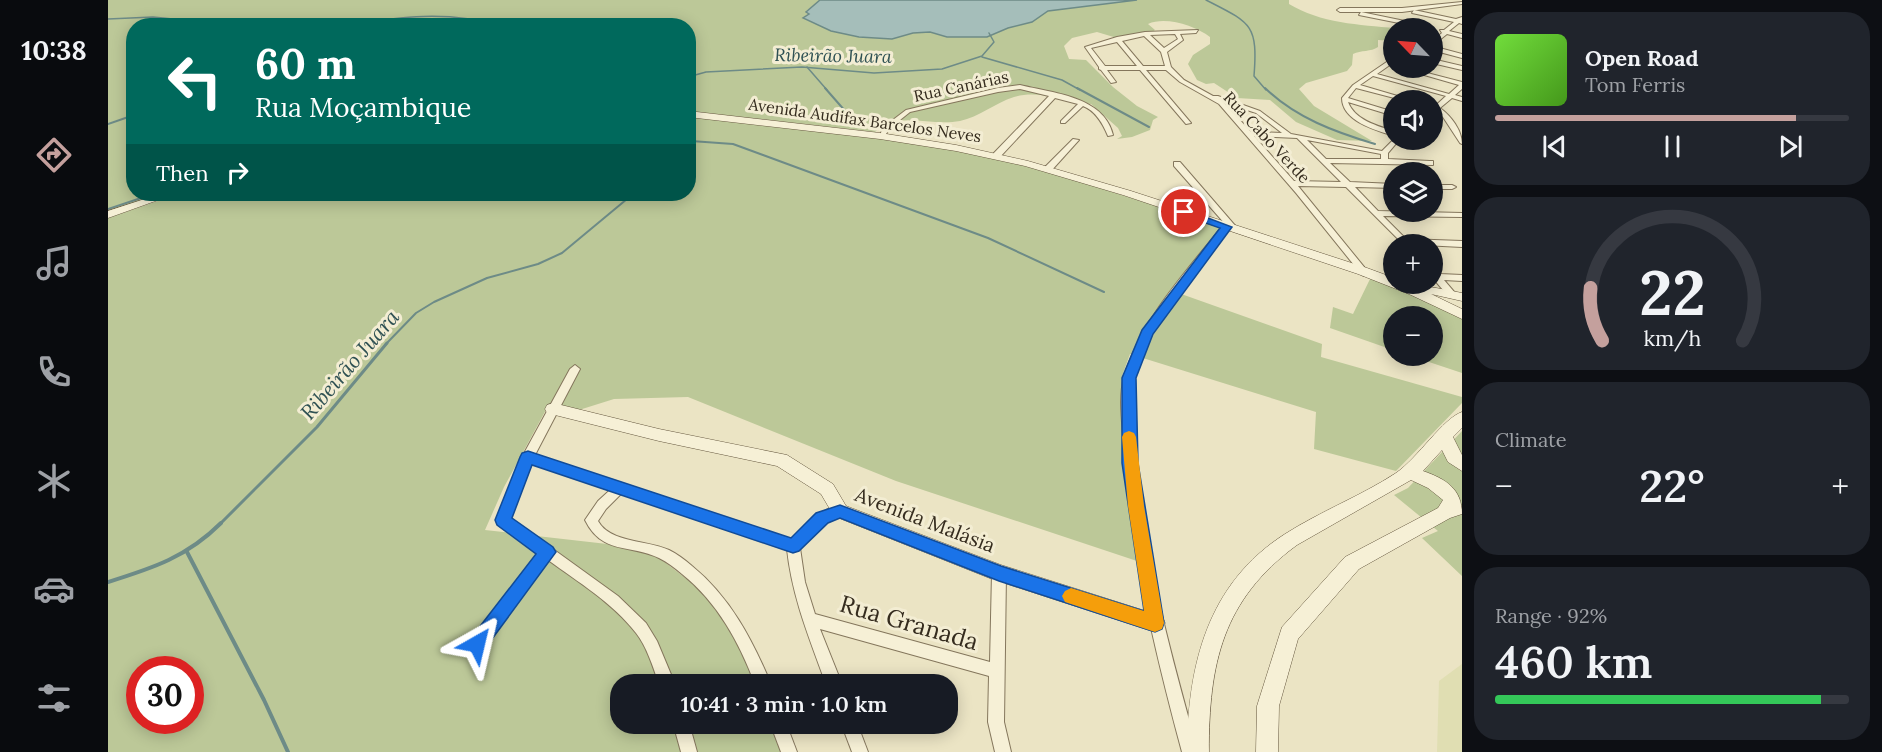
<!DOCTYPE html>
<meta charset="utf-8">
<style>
:root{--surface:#171b24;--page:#20242c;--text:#f1f3f6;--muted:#9ea1a6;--line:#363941;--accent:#c4a09d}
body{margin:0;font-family:Lora,serif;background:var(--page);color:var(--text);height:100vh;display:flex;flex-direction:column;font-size:22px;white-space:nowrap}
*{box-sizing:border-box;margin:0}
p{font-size:20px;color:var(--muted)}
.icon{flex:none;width:33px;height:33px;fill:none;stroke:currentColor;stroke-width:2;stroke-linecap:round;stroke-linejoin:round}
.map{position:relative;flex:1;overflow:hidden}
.panel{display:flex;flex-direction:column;gap:12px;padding:12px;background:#0d0f14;width:420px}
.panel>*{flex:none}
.guide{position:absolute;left:18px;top:18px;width:570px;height:183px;border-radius:24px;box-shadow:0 3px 15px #0003;background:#00695c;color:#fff;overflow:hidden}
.needle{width:39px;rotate:295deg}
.tools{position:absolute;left:1275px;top:18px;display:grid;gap:12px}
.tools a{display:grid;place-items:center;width:60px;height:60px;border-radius:50%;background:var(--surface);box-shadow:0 3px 15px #0003;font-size:30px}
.speed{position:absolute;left:18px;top:656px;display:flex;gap:12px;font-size:30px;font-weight:700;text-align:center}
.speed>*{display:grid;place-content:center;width:78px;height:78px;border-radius:50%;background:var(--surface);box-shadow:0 3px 15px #0003;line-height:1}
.speed .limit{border:9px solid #d22;background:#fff;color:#111}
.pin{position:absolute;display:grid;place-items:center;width:51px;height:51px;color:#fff;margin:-26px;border:3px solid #fff;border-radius:50%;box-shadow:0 2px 6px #0007}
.me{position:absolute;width:66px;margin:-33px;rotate:37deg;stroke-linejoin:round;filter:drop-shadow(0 0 4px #0008)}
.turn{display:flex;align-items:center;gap:21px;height:126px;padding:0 30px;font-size:27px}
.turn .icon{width:78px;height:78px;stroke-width:2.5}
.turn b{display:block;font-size:42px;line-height:51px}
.then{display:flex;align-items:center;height:57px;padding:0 30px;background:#0003;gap:12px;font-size:22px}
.big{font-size:45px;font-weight:600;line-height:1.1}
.panel .widget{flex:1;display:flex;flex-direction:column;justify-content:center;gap:9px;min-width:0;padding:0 21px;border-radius:24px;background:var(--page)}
.panel .dial{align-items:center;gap:0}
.dial svg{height:156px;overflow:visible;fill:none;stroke:var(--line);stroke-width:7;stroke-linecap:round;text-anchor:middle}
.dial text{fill:var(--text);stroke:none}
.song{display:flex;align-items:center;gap:18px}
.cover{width:72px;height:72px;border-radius:9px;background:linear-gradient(135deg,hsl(100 70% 55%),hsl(100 70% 35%))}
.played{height:6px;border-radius:3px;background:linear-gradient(90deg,var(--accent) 85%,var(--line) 85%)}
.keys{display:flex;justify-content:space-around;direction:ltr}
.heat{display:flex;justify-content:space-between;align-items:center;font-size:33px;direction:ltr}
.charge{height:9px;border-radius:4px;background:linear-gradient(90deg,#34c759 92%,var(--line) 0)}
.trip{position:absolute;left:502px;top:674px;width:348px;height:60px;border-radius:24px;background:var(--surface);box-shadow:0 3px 15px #0003;font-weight:600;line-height:60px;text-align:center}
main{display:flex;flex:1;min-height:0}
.menu{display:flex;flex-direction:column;width:108px;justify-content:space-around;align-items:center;background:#090b0e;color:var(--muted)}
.menu .icon{width:42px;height:42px}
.menu .active{color:var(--accent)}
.menu b{font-size:27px;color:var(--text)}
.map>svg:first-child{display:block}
.farmland{fill:#e0deb2}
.green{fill:#bcc898;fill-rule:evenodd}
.water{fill:#a5beba;stroke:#6d8b87;stroke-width:1.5}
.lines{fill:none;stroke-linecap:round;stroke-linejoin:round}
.stream-far3{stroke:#6d8b87;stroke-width:1.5}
.stream-far2{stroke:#6d8b87;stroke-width:2}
.stream-far1{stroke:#6d8b87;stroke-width:3}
.stream{stroke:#6d8b87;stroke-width:4}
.street-casing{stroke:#84765c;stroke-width:2}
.secondary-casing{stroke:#65573f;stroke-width:1}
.street{fill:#f6f0d6;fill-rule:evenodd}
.secondary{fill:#f6f0d6;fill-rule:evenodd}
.route{fill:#1a73e8;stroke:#114b97;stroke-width:1.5}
.slow{fill:#f59e0b}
.labels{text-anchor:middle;stroke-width:6;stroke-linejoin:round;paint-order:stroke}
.far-street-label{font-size:16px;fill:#352c1e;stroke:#f3edd3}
.far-water-label{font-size:18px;font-style:italic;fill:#2f5153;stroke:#f3edd3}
.street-label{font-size:20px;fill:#352c1e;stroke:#f3edd3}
.water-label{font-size:21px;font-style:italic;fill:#2f5153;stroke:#f3edd3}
.near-street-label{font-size:24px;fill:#352c1e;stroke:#f3edd3}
</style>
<main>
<nav class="menu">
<b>10:38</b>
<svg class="icon active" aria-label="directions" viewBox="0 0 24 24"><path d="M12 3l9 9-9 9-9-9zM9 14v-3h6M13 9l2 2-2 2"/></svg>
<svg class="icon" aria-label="music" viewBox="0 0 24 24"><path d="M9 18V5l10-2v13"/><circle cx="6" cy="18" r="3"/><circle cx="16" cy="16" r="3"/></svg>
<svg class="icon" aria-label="phone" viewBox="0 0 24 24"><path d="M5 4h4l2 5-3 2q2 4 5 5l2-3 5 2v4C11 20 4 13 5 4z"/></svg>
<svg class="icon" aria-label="climate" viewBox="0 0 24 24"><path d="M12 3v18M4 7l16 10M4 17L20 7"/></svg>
<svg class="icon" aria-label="car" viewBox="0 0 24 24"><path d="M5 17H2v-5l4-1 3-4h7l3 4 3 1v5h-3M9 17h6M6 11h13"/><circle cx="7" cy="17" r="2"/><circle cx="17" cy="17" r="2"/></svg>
<svg class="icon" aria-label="filters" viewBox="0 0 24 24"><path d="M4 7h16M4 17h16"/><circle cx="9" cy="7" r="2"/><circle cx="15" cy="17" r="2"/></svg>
</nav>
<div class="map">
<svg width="1354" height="752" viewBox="0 0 1354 752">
<rect width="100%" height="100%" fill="#ebe4c4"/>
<path class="farmland" d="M 1354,664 L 1354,752 L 1329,752 L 1331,681 Z"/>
<g class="green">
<path d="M 0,0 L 712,0 L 698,11 L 701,14 L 696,18 L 723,31 L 751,37 L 784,39 L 805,33 L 822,32 L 839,37 L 924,22 L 940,11 L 967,6 L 1029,0 L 1181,0 L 1181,4 C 1212,23 1252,25 1287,28 L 1286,28 L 1285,41 L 1270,40 L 1270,47 C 1263,52 1253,50 1245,54 L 1244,65 L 1239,71 L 1198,83 L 1191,89 L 1206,106 L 1264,141 L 1229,140 L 1188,122 L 1162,100 L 1129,98 L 1106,83 L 1098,84 L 1089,80 L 1080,64 L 1085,55 L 1102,44 L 1102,37 C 1087,26 1058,16 1040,24 L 1047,30 L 1044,32 L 1009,38 L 989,32 L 964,38 L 956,46 L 961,59 L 978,60 L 1005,87 L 1029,106 L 1050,117 L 1045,120 L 1042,130 L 1024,137 L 1009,139 L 1014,136 L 1010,128 L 983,104 C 959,102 931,89 906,97 C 887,103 871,117 852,121 C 830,125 809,118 787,121 L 777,123 L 767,132 L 581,111 L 580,26 L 26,26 L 26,194 L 53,194 L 0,212 Z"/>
<path d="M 581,115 C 677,125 773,133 868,154 C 945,171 1020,197 1095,221 L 1114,229 L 1062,290 L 1214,344 L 1213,357 L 1354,397 L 1354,403 L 1288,471 L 1206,449 L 1208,412 L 1022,354 L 1014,376 L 1015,408 L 1038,564 L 788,481 L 580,397 L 506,399 L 471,410 L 440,406 L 396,487 L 377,530 L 508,545 L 550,557 L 584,583 L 614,613 L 657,684 L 513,684 L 513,723 L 664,723 L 674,752 L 0,752 L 0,218 L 70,194 L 580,194 ZM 32,669 L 82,669 L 82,720 L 32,720 Z"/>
<path d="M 1262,279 L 1278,283 L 1354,318 L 1354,373 L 1303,356 L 1324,356 L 1324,316 L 1286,316 L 1285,350 L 1222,328 L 1225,307 L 1245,314 Z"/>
<path d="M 1354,431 L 1354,576 L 1314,538 L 1330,531 L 1286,495 L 1300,488 Z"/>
</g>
<path class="water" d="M 712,0 L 1029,0 L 940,11 L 924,22 L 900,28 L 879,37 L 839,37 L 822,32 L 805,33 L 784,39 L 751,37 L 723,31 L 695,18 L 701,14 L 698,12 Z"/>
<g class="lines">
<g class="stream-far3">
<path d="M 1098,0 C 1143,23 1150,24 1146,76 L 1158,90"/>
<path d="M 0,19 L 45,17 L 134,26"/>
<path d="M 230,26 C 285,18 337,9 392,26"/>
<path d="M 874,57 L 954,80 L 972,90"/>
<path d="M 699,67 L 719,90"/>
<path d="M 580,77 L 598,72 L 694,67 L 766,73 L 834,69 L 874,56 L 886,42 L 881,33"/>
</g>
<g class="stream-far2">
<path d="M 717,88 L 745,120 L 754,124"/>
<path d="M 969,88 L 1041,127"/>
<path d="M 1157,88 C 1188,118 1227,132 1267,144"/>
<path d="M 0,124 L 26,115"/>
<path d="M 583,141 L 625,144 L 880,238 L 996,292"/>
<path d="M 0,209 L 45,194"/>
<path d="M 277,345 L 308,313 L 326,302 L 379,278 L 430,264 L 454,253 L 525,194"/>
</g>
<path class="stream-far1" d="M 111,525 L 209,427 L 279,343"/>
<g class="stream">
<path d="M 79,552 L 156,700 L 180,752"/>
<path d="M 0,582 C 45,568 79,557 113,523"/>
</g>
<g class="street-casing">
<g id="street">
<path d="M 1354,2 L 1354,4 L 1294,12 L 1232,12 L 1229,10 L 1232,8 L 1294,8 Z"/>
<path d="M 1306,10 L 1348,19 L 1354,17 L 1354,24 L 1351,23 L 1341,31 L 1354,34 L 1354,38 L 1339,34 L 1324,46 L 1324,41 L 1334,33 L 1332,30 L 1336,30 L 1346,22 L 1304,13 Z"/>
<path d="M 1253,12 L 1321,26 L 1324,28 L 1316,28 L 1251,15 Z"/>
<path d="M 1090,30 L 1088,33 L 1072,34 L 1075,40 L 1059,52 L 1063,67 L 1076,80 L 1105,96 L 1110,96 L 1152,111 L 1183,134 L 1274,151 L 1286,139 L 1291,140 L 1280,153 L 1280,159 L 1322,161 L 1325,161 L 1325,165 L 1222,163 L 1242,182 L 1286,184 L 1286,188 L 1247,187 L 1270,211 L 1354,213 L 1354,217 L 1275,216 L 1298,239 L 1354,241 L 1354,247 L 1295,244 L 1238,187 L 1190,186 L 1261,273 L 1257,276 L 1254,275 L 1188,193 L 1111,104 L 1072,82 L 1058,70 L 1038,70 L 1083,123 L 1078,124 L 1032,70 L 999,70 L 1008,82 L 1003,83 L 993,70 L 991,69 L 991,67 L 977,47 L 1009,37 L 1037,32 ZM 1067,34 L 1070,39 L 1056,48 L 1042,35 ZM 1036,36 L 1053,52 L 1057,66 L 1035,66 L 1014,41 ZM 1009,42 L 1029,66 L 997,66 L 983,48 ZM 1115,102 L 1148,113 L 1174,133 L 1143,132 ZM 1146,136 L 1189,138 L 1233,182 L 1186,181 ZM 1199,140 L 1273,154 L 1273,159 L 1218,159 Z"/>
<path d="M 1324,46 L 1354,54 L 1354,58 L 1324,50 Z"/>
<path d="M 1286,57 L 1286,62 L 1269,74 L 1341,94 L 1351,85 L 1292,68 L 1300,68 L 1354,82 L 1354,89 L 1347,95 L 1354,97 L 1354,101 L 1344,98 L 1332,108 C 1343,116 1354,130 1354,144 L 1352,143 L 1335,117 L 1325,108 L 1338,96 L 1265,76 L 1252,85 L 1303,100 L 1294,100 L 1248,88 L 1240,98 L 1286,112 L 1286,116 L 1240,102 C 1247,120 1269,126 1286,131 L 1286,136 C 1267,130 1234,121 1234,98 L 1245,85 Z"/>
<path d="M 1324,59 L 1354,66 L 1354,70 L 1324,63 Z"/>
<path d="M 912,85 C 944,93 996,96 1005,135 L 1000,136 C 995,124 988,111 975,106 L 957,123 L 953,123 L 953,121 L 970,104 L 947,98 L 891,158 L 885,158 L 885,154 L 941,96 L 912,89 L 890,92 L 802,112 L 782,128 L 776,137 L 771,136 L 777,126 L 798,110 L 890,88 Z"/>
<path d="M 965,139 L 971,140 L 943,171 L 937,171 L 937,167 Z"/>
<path d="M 1066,162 L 1072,162 L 1130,229 L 1126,231 L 1121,229 C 1088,272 1031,333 1025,389 C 1024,412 1027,435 1028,457 C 1036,558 1063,655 1090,752 L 1074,752 C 1047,652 1023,552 1016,449 C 1015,426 1010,399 1016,377 C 1033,319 1079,271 1115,225 L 1118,225 L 1066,166 Z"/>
<path d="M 1324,185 L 1344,185 L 1348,187 L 1344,189 L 1324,189 Z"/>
<path d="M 1324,268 L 1332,274 L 1354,275 L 1354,281 L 1336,280 L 1348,294 L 1346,296 L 1340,296 L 1324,277 Z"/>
<path d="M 467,365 L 472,369 L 427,455 L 683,540 C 695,528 718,502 736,507 L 738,511 L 736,515 L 718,522 L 692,548 L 697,582 L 707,614 L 882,662 L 884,573 L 886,569 L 891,567 L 896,569 L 898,573 L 896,722 L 903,752 L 887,752 L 880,722 L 881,676 L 712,629 L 734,684 L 718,684 C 702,640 684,597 679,549 L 514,493 L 498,509 L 490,521 C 502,543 540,540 561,550 C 569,554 577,560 584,566 C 622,597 644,639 663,684 L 647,684 C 631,642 610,603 574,574 C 567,568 559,562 551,558 C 522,544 494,555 477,520 L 490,501 L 502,490 L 424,463 L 402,518 L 510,596 L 538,623 L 549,641 L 567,684 L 551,684 C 545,667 539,647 528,633 C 505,603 470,582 440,560 L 374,649 L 369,651 L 364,649 L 362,644 L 364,639 L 430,553 L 391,524 L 389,520 L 414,457 L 462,369 Z"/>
<path d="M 565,723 L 581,723 L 589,752 L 573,752 Z"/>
<path d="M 662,723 L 678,723 L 689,752 L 673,752 Z"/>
<path d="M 733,723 L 749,723 L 760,752 L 744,752 Z"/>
</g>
</g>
<g class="secondary-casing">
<g id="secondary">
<path d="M 580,111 L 772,133 L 848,145 L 920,161 L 1023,191 L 1259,268 L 1286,278 L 1286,284 C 1309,284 1330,288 1354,293 L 1354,301 L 1323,294 L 1354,309 L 1354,319 L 1301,294 L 1250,274 L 1015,195 L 917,166 L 848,151 L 772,139 L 580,117 Z"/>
<path d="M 52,194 L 67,194 L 0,218 L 0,211 Z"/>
<path d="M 445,403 L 551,429 L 679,455 L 725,484 L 738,506 L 893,565 L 1047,614 L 1054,616 L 1057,623 L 1054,630 L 1047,632 L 884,579 L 726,516 L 713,494 L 669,466 L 551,441 L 439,413 L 437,409 L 439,405 Z"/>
<path d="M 1354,412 L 1354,428 L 1345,437 L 1354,455 L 1354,471 L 1340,462 L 1334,450 L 1315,471 C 1338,479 1354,489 1354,514 L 1342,518 L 1251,569 L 1190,639 L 1171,706 L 1170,752 L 1148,752 L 1149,706 L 1174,627 L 1237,557 L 1330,508 L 1335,500 L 1320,488 L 1303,480 L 1189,545 C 1114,600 1101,664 1101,752 L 1079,752 C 1080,665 1099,584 1177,534 C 1213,511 1253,496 1288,473 C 1310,458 1335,418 1354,412 Z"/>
</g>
</g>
<use href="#street" class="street"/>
<use href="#secondary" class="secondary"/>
</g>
<path class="route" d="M 1076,209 L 1124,227 L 1045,334 L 1028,378 L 1030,463 L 1056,623 L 1054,629 L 1047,632 L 891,581 L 732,518 L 720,523 L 691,551 L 685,553 L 424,465 L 404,518 L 445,547 L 448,552 L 376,650 L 369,653 L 363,650 L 360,644 L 363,638 L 428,554 L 389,525 L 387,520 L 412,457 L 414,453 L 420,451 L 683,538 L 708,513 L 732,505 L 893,566 L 1036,611 L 1014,463 L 1014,378 L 1034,330 L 1112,228 L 1072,214 L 1071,212 Z"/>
<path class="slow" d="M 1021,431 L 1026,433 L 1028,437 L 1036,506 L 1056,623 L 1054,629 L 1047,632 L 957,602 L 954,596 L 957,591 L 963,588 L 1036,611 L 1020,506 L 1014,437 L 1016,433 Z"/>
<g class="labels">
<g class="far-street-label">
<text transform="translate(853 86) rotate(-12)" y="6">Rua Canárias</text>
<text transform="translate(757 120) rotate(8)" y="6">Avenida Audifax Barcelos Neves</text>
<text transform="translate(1159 137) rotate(47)" y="6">Rua Cabo Verde</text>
</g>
<g class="far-water-label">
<text transform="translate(725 56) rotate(1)" y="6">Ribeirão Juara</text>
</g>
<g class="street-label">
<text transform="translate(817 520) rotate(21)" y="7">Avenida Malásia</text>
</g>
<g class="water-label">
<text transform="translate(242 365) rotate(-49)" y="7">Ribeirão Juara</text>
</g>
<g class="near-street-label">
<text transform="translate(801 623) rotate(16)" y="8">Rua Granada</text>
</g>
</g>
</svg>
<div class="tools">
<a><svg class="needle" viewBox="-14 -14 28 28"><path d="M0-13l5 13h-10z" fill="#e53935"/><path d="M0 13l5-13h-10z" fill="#9ea1a6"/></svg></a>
<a><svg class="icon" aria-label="sound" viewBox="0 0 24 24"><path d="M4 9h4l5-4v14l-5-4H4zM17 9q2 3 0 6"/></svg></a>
<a><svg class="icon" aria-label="layers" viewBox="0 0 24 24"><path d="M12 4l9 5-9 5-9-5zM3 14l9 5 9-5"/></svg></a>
<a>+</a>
<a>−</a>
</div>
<div class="speed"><div class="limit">30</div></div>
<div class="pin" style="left:1076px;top:212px;background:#d93025"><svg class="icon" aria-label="arrive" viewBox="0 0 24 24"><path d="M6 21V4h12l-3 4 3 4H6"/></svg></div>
<svg class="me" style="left:369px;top:644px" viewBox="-20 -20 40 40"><path d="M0-17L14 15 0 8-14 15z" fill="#1a73e8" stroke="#fff" stroke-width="4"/></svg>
<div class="trip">10:41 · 3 min · 1.0 km</div>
<div class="guide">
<div class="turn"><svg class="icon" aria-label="left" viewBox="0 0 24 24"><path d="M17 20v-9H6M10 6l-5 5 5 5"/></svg><div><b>60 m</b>Rua Moçambique</div></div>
<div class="then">Then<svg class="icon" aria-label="right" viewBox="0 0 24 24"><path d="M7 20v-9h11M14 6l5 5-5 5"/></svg></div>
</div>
</div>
<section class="panel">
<div class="widget">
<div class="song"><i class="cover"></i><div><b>Open Road</b><p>Tom Ferris</p></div></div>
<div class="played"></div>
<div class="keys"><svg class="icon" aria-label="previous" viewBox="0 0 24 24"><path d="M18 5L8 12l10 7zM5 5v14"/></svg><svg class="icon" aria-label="pause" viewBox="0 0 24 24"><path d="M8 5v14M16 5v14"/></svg><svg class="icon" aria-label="next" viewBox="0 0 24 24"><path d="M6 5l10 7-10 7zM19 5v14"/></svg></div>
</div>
<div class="widget dial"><svg viewBox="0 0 100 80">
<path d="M14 69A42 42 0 1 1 86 69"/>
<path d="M14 69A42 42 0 0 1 8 42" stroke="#c4a09d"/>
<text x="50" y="56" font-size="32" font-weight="700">22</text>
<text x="50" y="72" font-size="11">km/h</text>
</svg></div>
<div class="widget"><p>Climate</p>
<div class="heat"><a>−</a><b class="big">22°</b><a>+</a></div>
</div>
<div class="widget"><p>Range · 92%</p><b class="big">460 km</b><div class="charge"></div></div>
</section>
</main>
